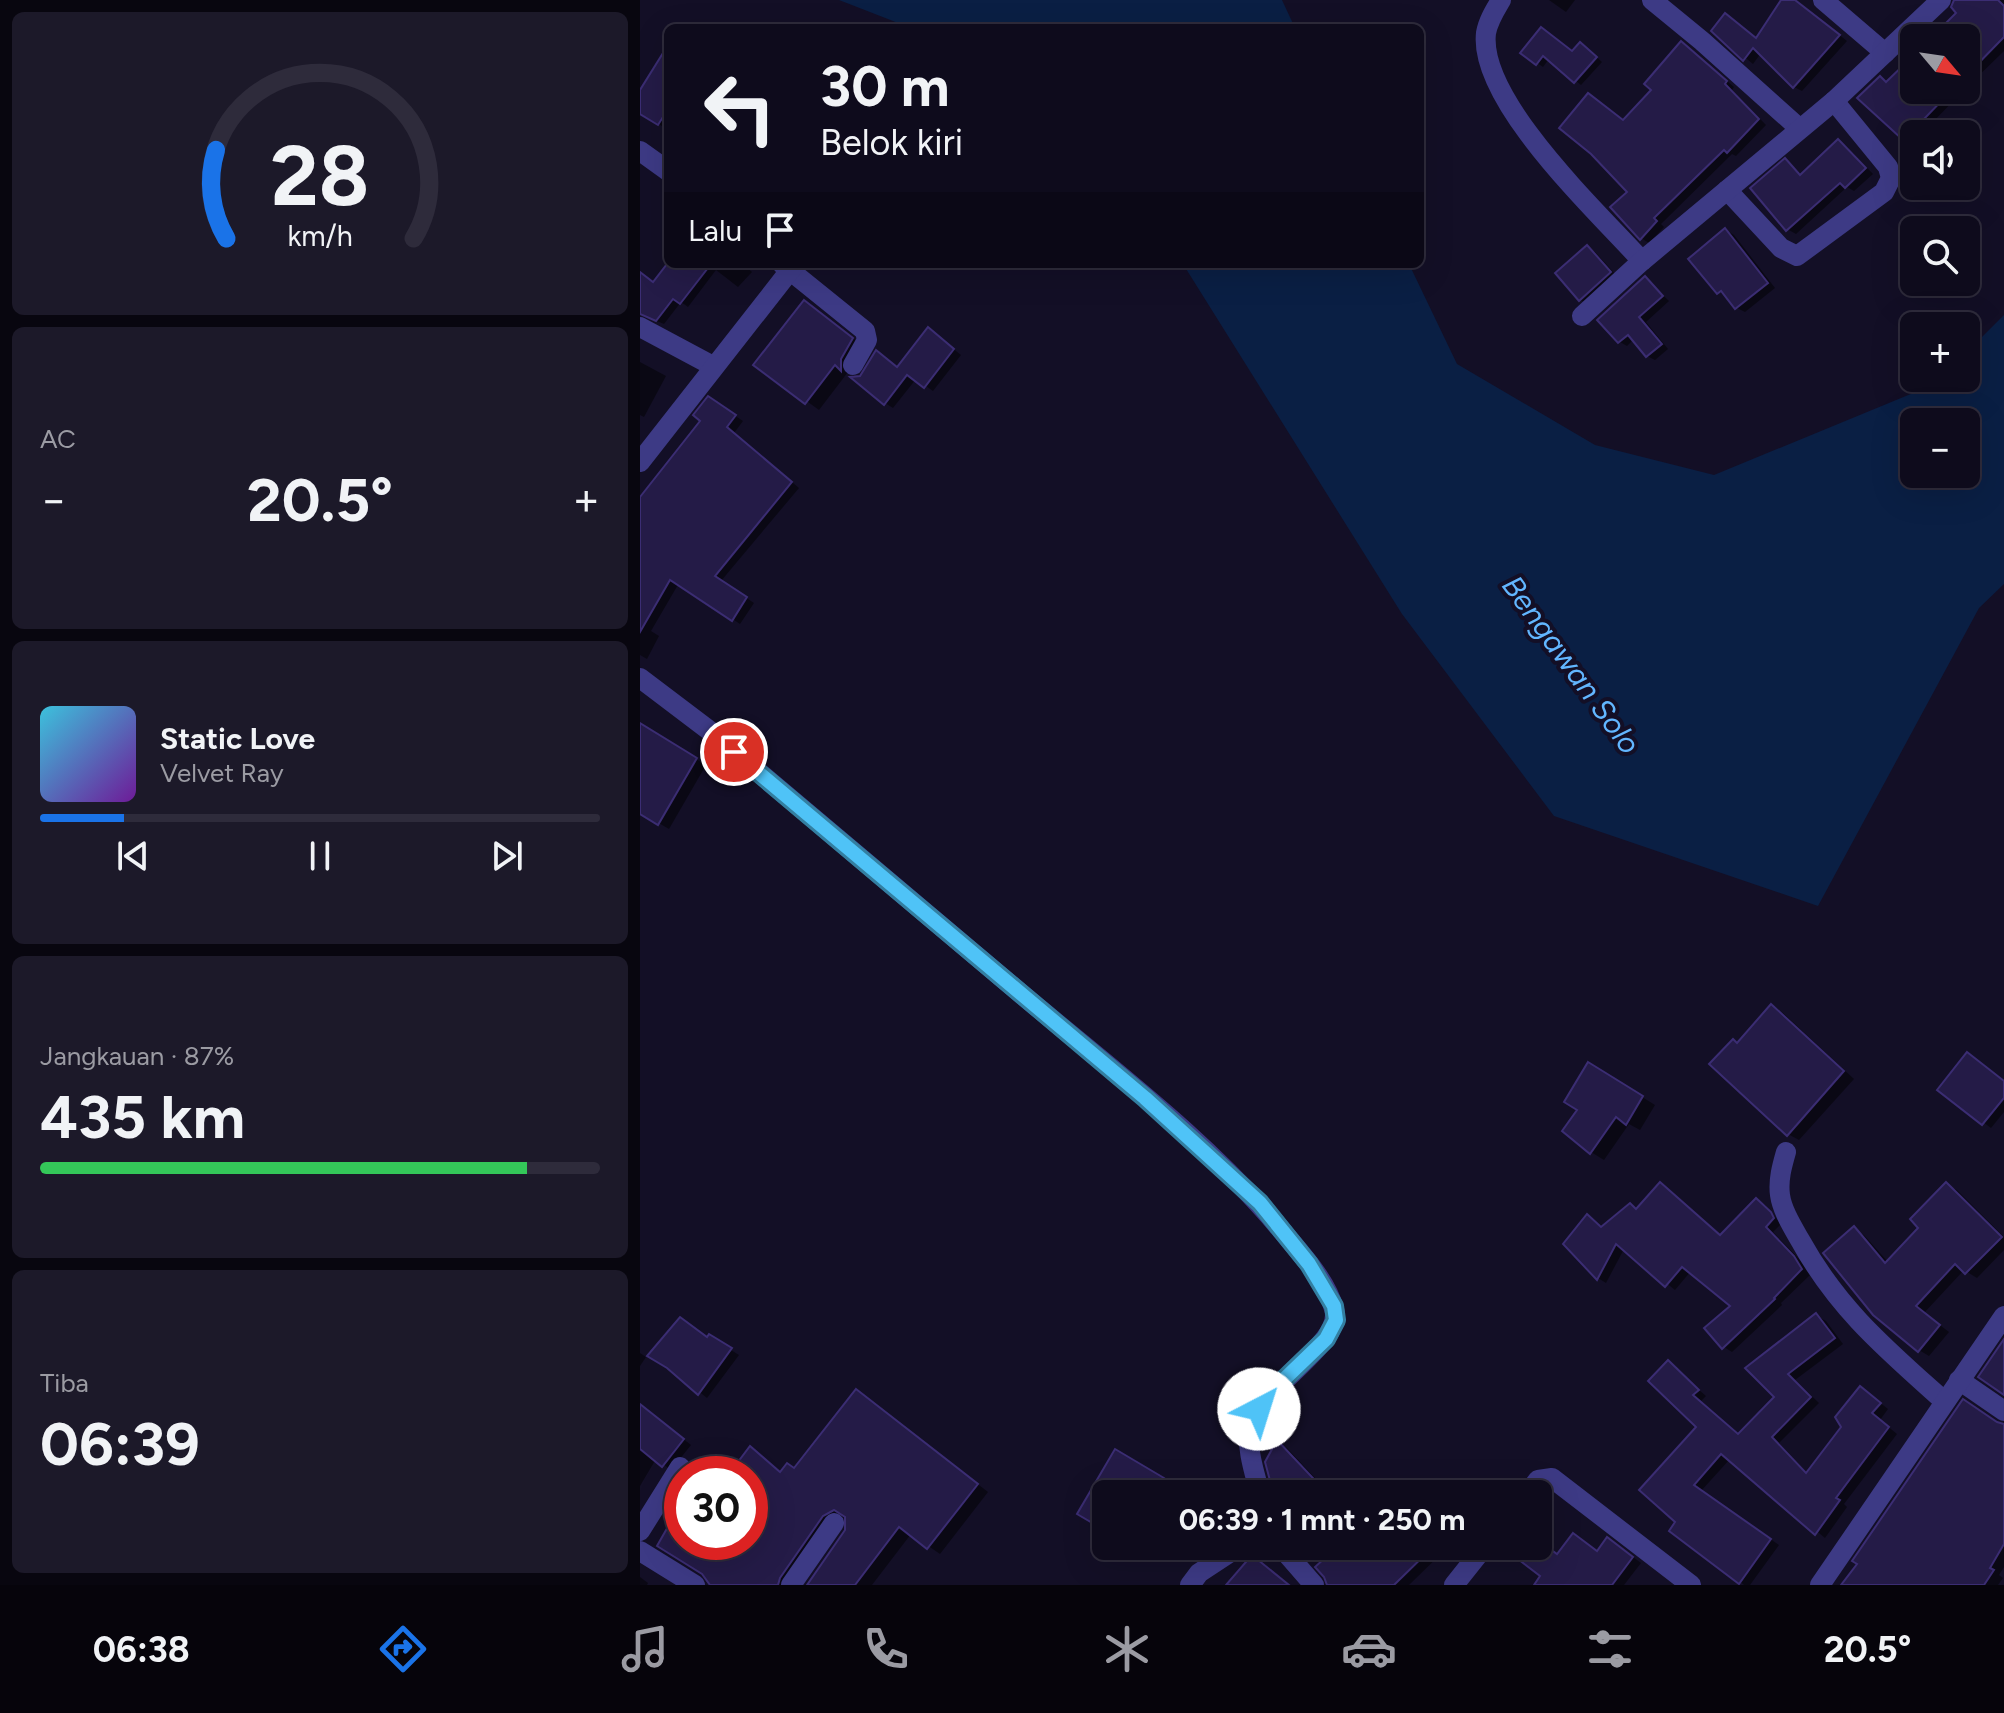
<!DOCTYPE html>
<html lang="id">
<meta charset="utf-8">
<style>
:root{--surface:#0e0b1c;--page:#1c1929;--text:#f1f3f6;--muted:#9b9ba3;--line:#2e2b3b;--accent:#1a73e8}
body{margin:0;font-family:Figtree,sans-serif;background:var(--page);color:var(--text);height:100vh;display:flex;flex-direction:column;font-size:30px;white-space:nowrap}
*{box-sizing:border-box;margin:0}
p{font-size:26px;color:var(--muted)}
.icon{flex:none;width:44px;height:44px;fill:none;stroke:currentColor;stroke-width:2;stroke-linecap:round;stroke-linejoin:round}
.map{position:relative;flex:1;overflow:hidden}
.sheet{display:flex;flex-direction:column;gap:12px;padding:12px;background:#08060f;width:640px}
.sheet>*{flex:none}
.hud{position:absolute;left:24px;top:24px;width:760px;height:244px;border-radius:12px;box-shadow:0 8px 32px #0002,0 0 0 2px var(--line);background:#0e0b1c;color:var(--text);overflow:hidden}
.needle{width:52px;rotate:119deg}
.tools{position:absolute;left:1260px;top:24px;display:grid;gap:16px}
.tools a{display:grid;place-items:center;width:80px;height:80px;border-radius:12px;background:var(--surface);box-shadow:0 8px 32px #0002,0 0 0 2px var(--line);font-size:40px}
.speed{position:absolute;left:24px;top:1456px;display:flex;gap:16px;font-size:40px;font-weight:700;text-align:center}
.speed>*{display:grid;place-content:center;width:104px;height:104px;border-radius:50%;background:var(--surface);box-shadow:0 8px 32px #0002,0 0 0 2px var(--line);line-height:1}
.speed .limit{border:12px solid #d22;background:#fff;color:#111}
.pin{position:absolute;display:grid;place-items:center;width:68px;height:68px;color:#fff;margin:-34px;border:4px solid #fff;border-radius:50%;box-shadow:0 2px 8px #0007}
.me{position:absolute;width:88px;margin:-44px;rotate:40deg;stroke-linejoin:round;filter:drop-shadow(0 0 6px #0008)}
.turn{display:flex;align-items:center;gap:28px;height:168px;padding:0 24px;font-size:36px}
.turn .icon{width:104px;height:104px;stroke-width:2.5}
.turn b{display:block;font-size:56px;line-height:68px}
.then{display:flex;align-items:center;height:76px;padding:0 24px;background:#0003;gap:16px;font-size:30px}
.big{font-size:60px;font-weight:700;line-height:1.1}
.sheet .tile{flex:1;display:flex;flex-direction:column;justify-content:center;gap:12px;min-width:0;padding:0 28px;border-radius:12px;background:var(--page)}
.sheet .dial{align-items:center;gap:0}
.dial svg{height:208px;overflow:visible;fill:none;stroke:var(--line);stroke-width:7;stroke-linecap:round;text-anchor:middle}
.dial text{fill:var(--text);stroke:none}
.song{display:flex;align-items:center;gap:24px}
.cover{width:96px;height:96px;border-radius:12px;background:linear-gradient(135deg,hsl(190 70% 55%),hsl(280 70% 35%))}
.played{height:8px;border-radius:4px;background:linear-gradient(90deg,var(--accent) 15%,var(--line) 15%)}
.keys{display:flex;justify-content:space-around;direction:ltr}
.heat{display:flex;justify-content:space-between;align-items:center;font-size:44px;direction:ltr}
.charge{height:12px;border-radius:6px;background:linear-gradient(90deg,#34c759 87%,var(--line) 0)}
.trip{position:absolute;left:452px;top:1480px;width:460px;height:80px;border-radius:12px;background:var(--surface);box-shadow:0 8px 32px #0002,0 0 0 2px var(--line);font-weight:700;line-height:80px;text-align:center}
.dock{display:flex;height:128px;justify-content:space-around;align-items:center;background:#06040b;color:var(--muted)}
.dock .icon{width:56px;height:56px}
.dock .active{color:var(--accent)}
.dock b{font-size:36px;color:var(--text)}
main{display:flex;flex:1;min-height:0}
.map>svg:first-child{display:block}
.water{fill:#0a1f44;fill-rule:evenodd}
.shadow{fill:#0007}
.building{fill:#241b47;stroke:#3b2d73;stroke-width:2}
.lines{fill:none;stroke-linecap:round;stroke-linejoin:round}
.minor{stroke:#3d3a85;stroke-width:20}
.route-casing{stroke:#337fa1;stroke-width:20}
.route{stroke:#4fc3f7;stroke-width:14}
.labels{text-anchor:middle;stroke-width:8;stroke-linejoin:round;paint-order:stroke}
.water-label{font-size:30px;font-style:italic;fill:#62b6ff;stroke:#130f26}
</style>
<main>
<section class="sheet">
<div class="tile dial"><svg viewBox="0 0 100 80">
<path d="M14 69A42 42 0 1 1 86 69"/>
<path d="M14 69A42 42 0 0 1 10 35" stroke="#1a73e8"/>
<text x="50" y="56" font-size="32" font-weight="700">28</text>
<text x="50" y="72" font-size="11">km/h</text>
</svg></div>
<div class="tile"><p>AC</p>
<div class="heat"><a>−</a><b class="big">20.5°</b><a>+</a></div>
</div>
<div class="tile">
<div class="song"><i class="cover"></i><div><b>Static Love</b><p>Velvet Ray</p></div></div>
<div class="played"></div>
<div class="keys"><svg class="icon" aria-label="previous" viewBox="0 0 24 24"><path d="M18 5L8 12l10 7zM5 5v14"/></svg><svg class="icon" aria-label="pause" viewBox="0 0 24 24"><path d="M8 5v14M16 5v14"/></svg><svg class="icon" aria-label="next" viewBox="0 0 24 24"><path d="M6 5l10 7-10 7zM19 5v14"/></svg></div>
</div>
<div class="tile"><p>Jangkauan · 87%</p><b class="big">435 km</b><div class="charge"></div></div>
<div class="tile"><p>Tiba</p><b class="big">06:39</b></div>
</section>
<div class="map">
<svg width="1364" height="1585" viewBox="0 0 1364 1585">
<rect width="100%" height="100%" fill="#130f26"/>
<g class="water">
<path d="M 199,0 L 642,0 L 655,28 L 271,28 Z"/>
<path d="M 543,264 L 769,264 L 817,364 L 955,445 L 1074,475 L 1295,384 L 1301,378 L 1326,378 L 1326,353 L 1364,315 L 1364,584 L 1339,608 L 1178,906 L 914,816 L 762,614 ZM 1274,422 L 1326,422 L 1326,474 L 1274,474 Z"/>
</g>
<g class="shadow">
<path d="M 909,0 L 935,0 L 926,12 Z"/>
<path d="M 1144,0 L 1155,0 L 1207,41 L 1162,91 L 1154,87 L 1121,53 L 1113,64 L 1073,31 L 1118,40 Z"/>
<path d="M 1324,0 L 1364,0 L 1364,51 L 1326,88 L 1326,38 L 1293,38 L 1319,13 Z"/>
<path d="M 1042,43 L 1094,87 L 1092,90 L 1126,125 L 1096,156 L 1092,154 L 1021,224 L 1024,227 L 1009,243 L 1001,238 L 990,192 L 984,122 L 1014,90 Z"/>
<path d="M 946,48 L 962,62 L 941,85 L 909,59 L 903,67 L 883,53 L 933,53 Z"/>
<path d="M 28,56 L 28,130 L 0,112 L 0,94 Z"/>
<path d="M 1274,57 L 1274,90 L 1324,90 L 1289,126 L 1297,134 L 1274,134 L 1274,149 L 1240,78 L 1248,83 Z"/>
<path d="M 1198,142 L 1206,146 L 1233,174 L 1214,191 L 1207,187 L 1156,234 L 1147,229 L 1146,161 L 1162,175 Z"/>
<path d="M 1086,230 L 1094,235 L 1135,288 L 1105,312 L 1097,308 L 1088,296 L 1079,292 Z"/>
<path d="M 947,247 L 955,252 L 978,277 L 948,304 L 940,300 Z"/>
<path d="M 30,264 L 103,264 L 112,272 L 98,287 L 76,270 L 48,307 L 41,302 L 24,324 L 0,314 L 0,274 L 14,284 Z"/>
<path d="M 1005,278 L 1029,301 L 1006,322 L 1028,349 L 1015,360 L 1007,356 L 994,339 L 987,346 L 980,342 Z"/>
<path d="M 164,302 L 225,347 L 214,367 L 214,376 L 208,372 L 179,410 L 116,364 Z"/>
<path d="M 296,335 L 321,355 L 293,391 L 276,379 L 253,408 L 245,403 L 221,378 L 258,368 Z"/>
<path d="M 0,362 L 26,376 L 4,417 L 0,415 Z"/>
<path d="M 76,403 L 103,421 L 94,433 L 159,488 L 81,581 L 114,603 L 100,624 L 39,583 L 11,631 L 19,636 L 7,659 L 0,655 L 0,501 Z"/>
<path d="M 0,726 L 66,765 L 29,829 L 0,812 Z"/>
<path d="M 1132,1006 L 1143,1013 L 1214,1079 L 1159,1140 L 1148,1134 L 1098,1045 Z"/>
<path d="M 962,1072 L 1015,1105 L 1000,1130 L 989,1124 L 964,1160 L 951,1152 Z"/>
<path d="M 1364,1082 L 1364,1112 L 1351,1128 L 1300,1090 Z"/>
<path d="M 1020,1184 L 1082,1236 L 1116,1200 L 1125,1205 L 1141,1224 L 1133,1232 L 1163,1263 L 1170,1275 L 1141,1303 L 1142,1305 L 1092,1352 L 1084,1347 L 1093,1306 L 1051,1271 L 1035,1290 L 984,1249 L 966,1283 L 958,1278 L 926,1244 L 948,1216 L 963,1228 L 990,1205 L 998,1210 Z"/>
<path d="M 1307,1185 L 1317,1190 L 1364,1237 L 1364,1250 L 1337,1278 L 1324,1270 L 1284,1313 L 1309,1332 L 1289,1356 L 1279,1350 L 1214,1229 L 1224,1235 L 1248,1262 L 1281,1228 Z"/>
<path d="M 1177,1316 L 1186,1321 L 1203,1344 L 1155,1380 L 1179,1403 L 1139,1443 L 1168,1474 L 1229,1394 L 1248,1409 L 1240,1420 L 1257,1434 L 1204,1504 L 1207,1507 L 1185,1538 L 1090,1459 L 1061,1491 L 1139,1545 L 1110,1585 L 1104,1585 L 1038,1522 L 1059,1427 L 1028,1363 L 1066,1396 L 1061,1401 L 1100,1435 L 1137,1397 L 1108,1368 Z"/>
<path d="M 70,1337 L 99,1355 L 67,1398 L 28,1367 Z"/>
<path d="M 0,1353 L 6,1357 L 0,1366 Z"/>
<path d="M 217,1391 L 348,1492 L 300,1554 L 271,1534 L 232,1585 L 169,1585 L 207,1531 L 207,1516 L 196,1521 L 152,1585 L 70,1585 L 68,1577 L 20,1546 L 36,1516 L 29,1512 L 40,1496 L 42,1497 L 42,1542 L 110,1542 L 110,1474 L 92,1474 L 112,1450 L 142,1473 L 155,1470 Z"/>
<path d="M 0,1405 L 51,1445 L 31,1470 L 16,1459 L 0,1486 Z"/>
<path d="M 1359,1424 L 1364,1425 L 1364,1567 L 1359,1575 L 1363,1578 L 1358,1585 L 1203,1585 Z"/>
<path d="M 638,1443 L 647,1448 L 690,1494 L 640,1494 Z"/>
<path d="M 475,1452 L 536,1487 L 532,1494 L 466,1494 L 466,1529 L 440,1514 Z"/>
<path d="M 898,1540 L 918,1556 L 964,1559 L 977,1545 L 1001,1563 L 984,1585 L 896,1585 L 903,1575 L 864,1546 L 898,1546 Z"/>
<path d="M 677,1546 L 809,1546 L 769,1585 L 688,1585 L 688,1558 Z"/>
<path d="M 0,1577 L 8,1583 L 7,1585 L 0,1585 Z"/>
</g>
<g class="building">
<path d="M 1141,0 L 1155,0 L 1200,35 L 1153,88 L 1113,48 L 1103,61 L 1071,31 L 1085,13 L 1116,38 Z"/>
<path d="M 1314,0 L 1358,0 L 1364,6 L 1364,37 L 1326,76 L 1326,38 L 1291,38 L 1316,13 L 1311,7 Z"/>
<path d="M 901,27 L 932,51 L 940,42 L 957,57 L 934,83 L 903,56 L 896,65 L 880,53 Z"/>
<path d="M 1041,41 L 1087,81 L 1085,84 L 1119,119 L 1087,153 L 1084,150 L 1014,218 L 1017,221 L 1000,240 L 970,207 L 987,192 L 951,154 L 919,128 L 948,93 L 983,120 L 1011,90 L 1004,84 Z"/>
<path d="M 28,45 L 28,109 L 18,125 L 0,114 L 0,90 Z"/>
<path d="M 1274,55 L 1274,90 L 1312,90 L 1283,120 L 1296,134 L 1274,134 L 1274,150 L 1217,98 L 1240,76 L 1246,82 Z"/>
<path d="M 1198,139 L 1226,168 L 1205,188 L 1200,183 L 1146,231 L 1110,188 L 1145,158 L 1160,175 Z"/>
<path d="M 1085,228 L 1128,283 L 1095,309 L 1081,291 L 1077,294 L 1048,259 Z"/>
<path d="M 947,245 L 971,272 L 939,301 L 915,273 Z"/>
<path d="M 27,264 L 71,264 L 40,304 L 33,299 L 16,321 L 0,314 L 0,272 L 13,282 Z"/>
<path d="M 1005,276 L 1023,296 L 999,317 L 1022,344 L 1006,357 L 988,335 L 978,343 L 957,320 Z"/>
<path d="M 164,300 L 213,338 L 201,359 L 201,371 L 195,365 L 165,404 L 113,365 Z"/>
<path d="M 288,327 L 314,349 L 284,388 L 267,375 L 244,405 L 210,377 L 220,376 L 236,350 L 257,367 Z"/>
<path d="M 68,396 L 96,415 L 87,427 L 152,482 L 75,576 L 107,597 L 92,621 L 30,580 L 0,632 L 0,497 L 60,421 L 53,415 Z"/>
<path d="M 0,723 L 57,758 L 18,825 L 0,814 Z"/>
<path d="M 1131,1004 L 1204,1071 L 1147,1136 L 1069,1064 L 1093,1039 L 1097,1043 Z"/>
<path d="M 1327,1052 L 1364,1081 L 1364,1098 L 1342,1125 L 1297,1090 Z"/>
<path d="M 948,1062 L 1003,1096 L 986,1125 L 976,1117 L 950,1154 L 922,1131 L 937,1110 L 924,1102 Z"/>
<path d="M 1020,1182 L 1080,1235 L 1116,1198 L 1131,1212 L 1134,1218 L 1126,1227 L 1154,1256 L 1162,1269 L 1134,1298 L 1135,1299 L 1082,1349 L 1064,1328 L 1090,1306 L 1042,1267 L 1025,1287 L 976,1244 L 957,1280 L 923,1244 L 947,1214 L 961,1227 L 990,1203 L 996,1209 Z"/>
<path d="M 1306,1182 L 1362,1237 L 1325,1274 L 1315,1264 L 1276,1306 L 1300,1325 L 1278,1352 L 1233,1315 L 1183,1253 L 1214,1226 L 1245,1263 L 1278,1228 L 1270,1219 Z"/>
<path d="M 1176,1313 L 1195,1338 L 1148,1374 L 1171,1397 L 1132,1437 L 1166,1473 L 1201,1427 L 1195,1417 L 1220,1386 L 1241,1403 L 1232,1413 L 1249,1427 L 1196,1498 L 1200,1500 L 1175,1535 L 1081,1454 L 1054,1485 L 1131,1539 L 1099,1584 L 1029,1531 L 1035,1522 L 999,1490 L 1056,1427 L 1008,1381 L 1028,1360 L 1059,1390 L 1053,1395 L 1098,1434 L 1134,1397 L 1105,1368 Z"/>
<path d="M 40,1317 L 67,1337 L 69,1334 L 92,1348 L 58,1395 L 27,1368 L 7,1356 Z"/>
<path d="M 1364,1339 L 1364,1395 L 1338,1377 Z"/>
<path d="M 216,1389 L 338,1484 L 287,1549 L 259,1527 L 215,1585 L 167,1585 L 205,1530 L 205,1517 L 194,1510 L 183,1516 L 140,1578 L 138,1585 L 70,1585 L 62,1574 L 17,1546 L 42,1502 L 42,1542 L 110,1542 L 110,1474 L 89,1474 L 110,1446 L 140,1472 L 147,1463 L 154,1468 Z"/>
<path d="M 1323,1399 L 1357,1422 L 1364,1424 L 1364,1544 L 1350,1568 L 1354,1570 L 1344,1585 L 1201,1585 L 1217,1564 L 1212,1561 Z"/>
<path d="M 0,1404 L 44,1439 L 22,1467 L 0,1449 Z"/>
<path d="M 637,1440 L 688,1494 L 637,1494 L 632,1488 L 625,1462 Z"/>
<path d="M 475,1449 L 524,1478 L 515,1494 L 466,1494 L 466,1531 L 437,1514 Z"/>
<path d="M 933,1533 L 957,1551 L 967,1537 L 993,1557 L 972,1585 L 894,1585 L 900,1576 L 861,1546 L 906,1546 L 917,1554 Z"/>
<path d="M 675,1546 L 794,1546 L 754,1585 L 687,1585 L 684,1577 L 675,1567 L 685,1558 Z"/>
<path d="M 612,1555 L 649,1585 L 586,1585 Z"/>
</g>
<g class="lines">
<g class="minor">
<path d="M 861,0 C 855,10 848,21 846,33 C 838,101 959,213 1002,261"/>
<path d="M 1012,0 L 1062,41 L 1159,128"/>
<path d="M 1183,0 L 1245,53"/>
<path d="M 0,151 L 28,171"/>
<path d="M 1087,190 L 1141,248 L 1157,256 L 1244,192 L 1251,178 L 1248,167 L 1194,101"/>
<path d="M 142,264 L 225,331 L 227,340 L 213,365"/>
<path d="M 942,316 L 1002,261 L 1194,101 L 1301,0"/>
<path d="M 0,327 L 73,366"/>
<path d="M 0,462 L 155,264"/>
<path d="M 0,678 L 70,731 C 175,820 280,908 385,997 C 476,1073 573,1146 648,1238 C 665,1258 687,1283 694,1309 C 705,1343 619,1388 610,1428 C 606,1449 615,1474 620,1494"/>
<path d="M 1146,1152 C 1142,1166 1138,1180 1140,1195 C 1142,1210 1152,1226 1160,1240 C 1198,1309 1246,1349 1304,1401"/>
<path d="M 1319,1380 L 1364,1411"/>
<path d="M 887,1494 L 898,1480 L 912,1478 L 1051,1585"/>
<path d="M 0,1531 L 40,1467"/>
<path d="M 640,1546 L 674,1585"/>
<path d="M 0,1551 L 55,1585"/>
<path d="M 151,1585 L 194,1523"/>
<path d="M 550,1585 L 559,1573 L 600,1546"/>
<path d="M 814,1585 L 845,1546"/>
<path d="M 1180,1585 L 1364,1316"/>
</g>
</g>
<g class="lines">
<g class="route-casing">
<path id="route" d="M 94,752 L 505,1098 L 620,1203 L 669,1264 L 694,1306 L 696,1320 L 686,1339 L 633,1390 L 619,1409"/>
</g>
<use href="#route" class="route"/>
</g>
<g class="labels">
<g class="water-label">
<text transform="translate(931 665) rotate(54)" y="10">Bengawan Solo</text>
</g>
</g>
</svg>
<div class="tools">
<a><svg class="needle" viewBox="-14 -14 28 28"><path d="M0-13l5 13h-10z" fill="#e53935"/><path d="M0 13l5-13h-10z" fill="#9b9ba3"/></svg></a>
<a><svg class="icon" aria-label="sound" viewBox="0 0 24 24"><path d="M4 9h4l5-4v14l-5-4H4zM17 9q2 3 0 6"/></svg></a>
<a><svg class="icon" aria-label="search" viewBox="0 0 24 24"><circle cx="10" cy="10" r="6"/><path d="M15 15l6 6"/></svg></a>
<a>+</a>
<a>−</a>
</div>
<div class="speed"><div class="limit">30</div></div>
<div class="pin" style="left:94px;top:752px;background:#d93025"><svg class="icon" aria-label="arrive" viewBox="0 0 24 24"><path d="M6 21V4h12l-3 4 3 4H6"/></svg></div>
<svg class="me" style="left:619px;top:1409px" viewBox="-20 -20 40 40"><circle r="19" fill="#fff"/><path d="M0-13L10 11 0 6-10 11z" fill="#4fc3f7"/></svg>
<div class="trip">06:39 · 1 mnt · 250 m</div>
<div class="hud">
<div class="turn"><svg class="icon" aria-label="left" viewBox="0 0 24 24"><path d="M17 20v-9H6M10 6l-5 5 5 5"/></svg><div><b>30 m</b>Belok kiri</div></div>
<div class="then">Lalu<svg class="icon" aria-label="arrive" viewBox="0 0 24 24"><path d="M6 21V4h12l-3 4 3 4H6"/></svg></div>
</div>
</div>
</main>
<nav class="dock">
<b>06:38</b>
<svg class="icon active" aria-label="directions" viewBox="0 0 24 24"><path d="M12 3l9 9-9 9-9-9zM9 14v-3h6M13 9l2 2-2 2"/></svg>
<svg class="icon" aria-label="music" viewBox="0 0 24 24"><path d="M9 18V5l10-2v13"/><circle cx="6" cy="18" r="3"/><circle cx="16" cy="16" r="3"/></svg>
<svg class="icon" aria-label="phone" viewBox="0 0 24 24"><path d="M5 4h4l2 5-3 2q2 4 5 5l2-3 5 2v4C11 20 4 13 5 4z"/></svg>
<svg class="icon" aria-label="climate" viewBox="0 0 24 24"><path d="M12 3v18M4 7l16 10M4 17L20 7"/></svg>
<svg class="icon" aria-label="car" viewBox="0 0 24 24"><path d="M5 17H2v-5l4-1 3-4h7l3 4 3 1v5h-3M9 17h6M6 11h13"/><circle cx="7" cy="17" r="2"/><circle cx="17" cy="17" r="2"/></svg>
<svg class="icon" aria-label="filters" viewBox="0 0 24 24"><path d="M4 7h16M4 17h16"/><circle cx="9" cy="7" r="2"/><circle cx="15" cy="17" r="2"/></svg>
<b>20.5°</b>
</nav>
